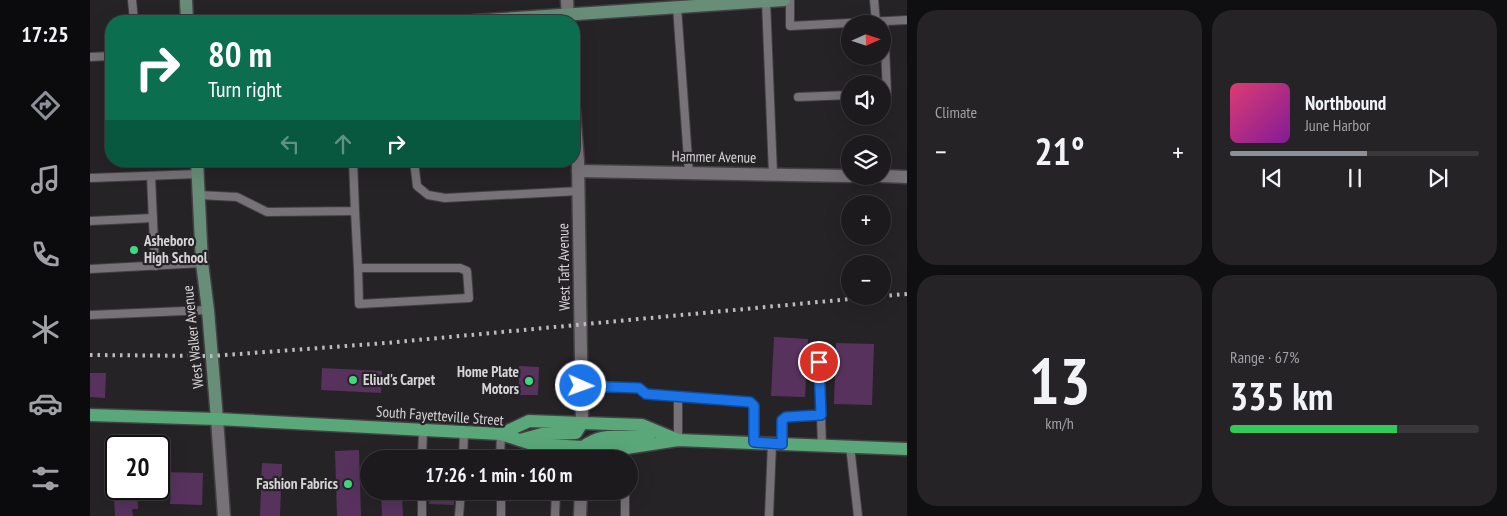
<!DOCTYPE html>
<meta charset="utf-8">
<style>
:root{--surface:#1c1a1d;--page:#252326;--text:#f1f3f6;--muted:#a0a1a4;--line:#3a383b;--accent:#8c9099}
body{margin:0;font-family:"PT Sans Narrow",sans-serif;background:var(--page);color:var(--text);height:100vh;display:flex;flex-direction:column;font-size:19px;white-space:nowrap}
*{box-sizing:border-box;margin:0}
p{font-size:16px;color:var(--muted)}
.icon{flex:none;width:28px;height:28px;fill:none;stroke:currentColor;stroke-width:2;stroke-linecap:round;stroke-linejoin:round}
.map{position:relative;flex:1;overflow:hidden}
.sheet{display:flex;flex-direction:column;gap:10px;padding:10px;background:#0f0e10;width:600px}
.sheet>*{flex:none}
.banner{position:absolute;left:15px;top:15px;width:475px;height:152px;border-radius:20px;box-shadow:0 5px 20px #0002,0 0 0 1px var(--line);background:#0b6e4f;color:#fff;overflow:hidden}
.needle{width:32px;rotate:87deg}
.fabs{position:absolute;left:751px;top:15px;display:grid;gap:10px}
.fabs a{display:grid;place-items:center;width:50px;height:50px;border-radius:50%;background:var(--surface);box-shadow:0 5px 20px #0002,0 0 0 1px var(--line);font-size:25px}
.speed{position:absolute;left:15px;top:435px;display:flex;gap:10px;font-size:25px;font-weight:700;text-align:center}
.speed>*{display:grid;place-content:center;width:65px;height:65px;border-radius:50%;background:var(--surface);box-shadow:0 5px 20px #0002,0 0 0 1px var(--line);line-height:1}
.speed .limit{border:2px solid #111;border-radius:8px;background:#fff;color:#111}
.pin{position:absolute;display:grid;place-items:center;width:42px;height:42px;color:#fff;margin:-21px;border:2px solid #fff;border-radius:50%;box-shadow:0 1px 5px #0007}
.me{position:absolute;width:55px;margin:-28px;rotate:92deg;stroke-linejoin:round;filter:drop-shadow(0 0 4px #0008)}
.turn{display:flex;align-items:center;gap:18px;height:105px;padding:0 20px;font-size:22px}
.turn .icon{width:65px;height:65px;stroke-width:2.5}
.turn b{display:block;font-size:35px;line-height:42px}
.lanes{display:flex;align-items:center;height:48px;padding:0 20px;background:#0003;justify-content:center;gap:25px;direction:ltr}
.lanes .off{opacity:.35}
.big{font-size:38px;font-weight:700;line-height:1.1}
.sheet .widget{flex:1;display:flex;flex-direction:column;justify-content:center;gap:8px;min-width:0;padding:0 18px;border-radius:20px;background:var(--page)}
.sheet .dial{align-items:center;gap:0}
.dial b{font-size:65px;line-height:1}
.song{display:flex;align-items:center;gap:15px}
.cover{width:60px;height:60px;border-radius:8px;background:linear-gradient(135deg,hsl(340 70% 55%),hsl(290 70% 35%))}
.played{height:5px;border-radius:2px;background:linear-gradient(90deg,var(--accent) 55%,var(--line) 55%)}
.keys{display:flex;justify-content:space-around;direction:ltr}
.heat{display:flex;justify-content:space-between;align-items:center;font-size:28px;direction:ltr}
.charge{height:8px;border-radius:4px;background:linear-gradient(90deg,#34c759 67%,var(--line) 0)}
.sheet .tiles{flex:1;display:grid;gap:10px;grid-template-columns:repeat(2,1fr)}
.trip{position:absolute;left:270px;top:450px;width:278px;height:50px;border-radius:25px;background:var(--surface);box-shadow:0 5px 20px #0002,0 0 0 1px var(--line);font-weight:700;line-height:50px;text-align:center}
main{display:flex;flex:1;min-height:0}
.dock{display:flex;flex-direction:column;width:90px;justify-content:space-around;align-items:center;background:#0b0a0c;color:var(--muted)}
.dock .icon{width:35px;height:35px}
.dock .current{color:var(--accent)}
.dock b{font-size:22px;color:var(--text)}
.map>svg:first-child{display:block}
.building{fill:#57325d}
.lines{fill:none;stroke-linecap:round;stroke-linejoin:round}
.lane-casing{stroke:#434043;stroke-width:10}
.street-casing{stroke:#434043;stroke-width:15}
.secondary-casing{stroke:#434043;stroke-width:15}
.primary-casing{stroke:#434043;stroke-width:15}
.lane{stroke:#767277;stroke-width:8}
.street{stroke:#767277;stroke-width:12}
.secondary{stroke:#688d78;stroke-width:12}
.primary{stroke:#5aa779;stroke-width:12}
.rail{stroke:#bdbbbd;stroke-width:4;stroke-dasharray:2.5 5;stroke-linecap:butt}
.route-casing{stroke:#114b97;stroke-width:12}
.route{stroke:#1a73e8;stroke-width:9}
.poi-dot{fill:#40d77d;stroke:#262327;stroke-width:2}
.labels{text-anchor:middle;stroke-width:4.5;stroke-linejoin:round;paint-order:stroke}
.street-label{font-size:15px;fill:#d6d4d6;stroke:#262327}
.poi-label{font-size:15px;font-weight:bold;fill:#d6d4d6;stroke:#262327;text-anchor:start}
</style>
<main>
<nav class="dock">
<b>17:25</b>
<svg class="icon current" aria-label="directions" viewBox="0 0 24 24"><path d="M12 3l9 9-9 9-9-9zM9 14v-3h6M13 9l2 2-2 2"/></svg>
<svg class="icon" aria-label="music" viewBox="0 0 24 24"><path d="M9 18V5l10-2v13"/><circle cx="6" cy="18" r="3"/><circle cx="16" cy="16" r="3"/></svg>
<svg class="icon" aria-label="phone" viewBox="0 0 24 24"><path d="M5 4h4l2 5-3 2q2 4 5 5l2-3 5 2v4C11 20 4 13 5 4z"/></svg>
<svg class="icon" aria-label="climate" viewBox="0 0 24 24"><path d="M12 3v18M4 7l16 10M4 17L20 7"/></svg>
<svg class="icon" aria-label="car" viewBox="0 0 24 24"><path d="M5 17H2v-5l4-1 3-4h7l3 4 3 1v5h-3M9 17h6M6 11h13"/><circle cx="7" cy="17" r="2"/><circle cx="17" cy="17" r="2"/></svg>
<svg class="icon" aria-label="filters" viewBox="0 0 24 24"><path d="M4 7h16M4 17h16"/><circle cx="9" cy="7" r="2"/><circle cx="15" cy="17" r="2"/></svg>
</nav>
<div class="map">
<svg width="817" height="516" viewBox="0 0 817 516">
<rect width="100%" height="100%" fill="#262327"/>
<g class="building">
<path d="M 684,337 L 718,339 L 715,397 L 681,396 Z"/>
<path d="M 746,343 L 784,344 L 782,405 L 744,404 Z"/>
<path d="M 429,366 L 449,367 L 448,395 L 429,395 Z"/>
<path d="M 232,368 L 292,371 L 291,393 L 231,390 Z"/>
<path d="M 0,373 L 16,373 L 15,398 L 0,397 Z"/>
<path d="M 269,450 L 271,516 L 247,516 L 245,451 Z"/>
<path d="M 172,463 L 192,464 L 190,516 L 170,516 Z"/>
<path d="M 73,472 L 113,473 L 112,505 L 80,504 L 81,490 L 73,490 Z"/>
<path d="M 23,475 L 26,475 L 26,489 L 47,489 L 48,509 L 42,509 L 43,516 L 25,516 Z"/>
<path d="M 291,491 L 312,491 L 313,516 L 292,516 Z"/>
<path d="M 340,491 L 364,491 L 364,505 L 339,504 Z"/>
</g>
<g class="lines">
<g class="lane-casing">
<g id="lane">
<path d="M 42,0 L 44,21"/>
<path d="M 700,0 L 700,26 L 817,20"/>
<path d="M 784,0 L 786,22"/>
<path d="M 676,1 L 683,174"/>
<path d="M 587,7 L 599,173"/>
<path d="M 0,57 L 21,56"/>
<path d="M 792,94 L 797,94 L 794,22"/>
<path d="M 708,97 L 760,95"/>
<path d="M 324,161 L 327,186 L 338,195 L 355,198 L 489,191"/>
<path d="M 61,176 L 65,266"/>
<path d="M 0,178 L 108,174"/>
<path d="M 109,195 L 147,197 L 177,212 L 265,211 L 263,161"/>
<path d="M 265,211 L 268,268 L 370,268 L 377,271 L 379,298 L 269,304 L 268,268"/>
<path d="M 0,221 L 63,218"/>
<path d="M 0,269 L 112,263"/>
<path d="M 0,315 L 118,310"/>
<path d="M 729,362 L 732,445"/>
<path d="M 491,386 L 549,388 L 556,394 L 660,402 L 663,406 L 664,443"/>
<path d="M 588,440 L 588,397"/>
<path d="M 692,443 L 692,420 L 696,417 L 731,415"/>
<path d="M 760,446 L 768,516"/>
<path d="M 332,459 L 333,431"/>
<path d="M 373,459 L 374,432"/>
<path d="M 410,459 L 411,434"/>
<path d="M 411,491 L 411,516"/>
<path d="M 332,516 L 332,491"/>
<path d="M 369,516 L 371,491"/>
<path d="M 465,516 L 466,491"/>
<path d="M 535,516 L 535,491"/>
<path d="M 679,516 L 682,443"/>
</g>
</g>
<g class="street-casing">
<g id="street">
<path d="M 477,0 L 478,21"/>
<path d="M 484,111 L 488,161 L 492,423"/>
<path d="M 488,171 L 760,176"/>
<path d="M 792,176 L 817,177"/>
<path d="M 127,419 L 134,516"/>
<path d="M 493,459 L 493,447"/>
<path d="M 490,516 L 491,491"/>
</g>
</g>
<g class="secondary-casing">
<g id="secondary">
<path d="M 96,0 L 97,21"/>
<path d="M 383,21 L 694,0"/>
<path d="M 107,161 L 112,263 L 118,310 L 127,419"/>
</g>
</g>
<g class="primary-casing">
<g id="primary">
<path d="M 0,415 L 127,419 L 411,434 L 442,444 L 493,447 L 536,448 L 588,440 L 817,449"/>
<path d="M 411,434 L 439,421 L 492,423 L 552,425 L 588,440"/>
<path d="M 430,440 L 452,434 L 486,433 L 492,423"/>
<path d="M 493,447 C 518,428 534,443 560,434"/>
</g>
</g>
<use href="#lane" class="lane"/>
<use href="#street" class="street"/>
<use href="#secondary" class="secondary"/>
<use href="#primary" class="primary"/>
<g class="rail">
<path d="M 792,296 L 817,294"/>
<path d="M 0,355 L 122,356 L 296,343 L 792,296"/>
</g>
</g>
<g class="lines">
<g class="route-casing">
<path id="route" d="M 491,386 L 549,388 L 556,394 L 660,402 L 664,406 L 664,442 L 692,444 L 692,420 L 696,417 L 731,415 L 729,362"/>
</g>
<use href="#route" class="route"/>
</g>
<g class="poi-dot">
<circle cx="44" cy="250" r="5"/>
<circle cx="263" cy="380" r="5"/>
<circle cx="439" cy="381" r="5"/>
<circle cx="258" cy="484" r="5"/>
</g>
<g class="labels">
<g class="street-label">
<text transform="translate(624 157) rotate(1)" y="5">Hammer Avenue</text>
<text transform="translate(474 267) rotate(-91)" y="5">West Taft Avenue</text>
<text transform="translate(103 337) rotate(-96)" y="5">West Walker Avenue</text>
<text transform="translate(350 416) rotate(4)" y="5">South Fayetteville Street</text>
</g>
<g class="poi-label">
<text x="54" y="246">Asheboro<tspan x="54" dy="17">High School</tspan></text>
<text x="429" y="377" text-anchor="end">Home Plate<tspan x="429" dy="17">Motors</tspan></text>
<text x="273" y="385">Eliud's Carpet</text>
<text x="248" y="489" text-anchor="end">Fashion Fabrics</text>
</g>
</g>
</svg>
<div class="fabs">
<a><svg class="needle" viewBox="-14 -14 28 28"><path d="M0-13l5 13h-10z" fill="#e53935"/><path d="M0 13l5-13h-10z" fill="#a0a1a4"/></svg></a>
<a><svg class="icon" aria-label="sound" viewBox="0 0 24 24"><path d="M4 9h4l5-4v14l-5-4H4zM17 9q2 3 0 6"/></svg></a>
<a><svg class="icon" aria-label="layers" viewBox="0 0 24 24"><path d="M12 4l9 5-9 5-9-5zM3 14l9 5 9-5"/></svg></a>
<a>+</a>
<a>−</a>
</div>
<div class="speed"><div class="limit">20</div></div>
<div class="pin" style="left:729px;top:362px;background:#d93025"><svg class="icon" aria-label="arrive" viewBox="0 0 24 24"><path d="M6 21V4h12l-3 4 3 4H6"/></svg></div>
<svg class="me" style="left:491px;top:386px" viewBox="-20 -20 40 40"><circle r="17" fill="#1a73e8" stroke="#fff" stroke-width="3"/><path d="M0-11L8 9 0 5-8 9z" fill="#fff"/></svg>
<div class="trip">17:26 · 1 min · 160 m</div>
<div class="banner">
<div class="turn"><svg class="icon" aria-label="right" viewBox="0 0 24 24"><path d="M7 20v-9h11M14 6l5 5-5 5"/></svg><div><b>80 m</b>Turn right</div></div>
<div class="lanes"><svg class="icon off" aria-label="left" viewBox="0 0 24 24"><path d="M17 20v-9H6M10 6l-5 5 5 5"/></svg><svg class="icon off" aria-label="ahead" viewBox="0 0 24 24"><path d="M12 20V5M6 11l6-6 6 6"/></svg><svg class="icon" aria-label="right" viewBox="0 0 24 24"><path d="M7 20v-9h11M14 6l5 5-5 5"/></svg></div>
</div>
</div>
<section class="sheet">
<div class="tiles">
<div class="widget"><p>Climate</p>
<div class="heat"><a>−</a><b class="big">21°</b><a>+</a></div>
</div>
<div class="widget">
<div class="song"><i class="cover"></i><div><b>Northbound</b><p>June Harbor</p></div></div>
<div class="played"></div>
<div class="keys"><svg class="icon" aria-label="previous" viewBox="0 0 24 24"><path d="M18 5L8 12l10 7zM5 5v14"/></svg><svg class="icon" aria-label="pause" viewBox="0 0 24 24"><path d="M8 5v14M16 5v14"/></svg><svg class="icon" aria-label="next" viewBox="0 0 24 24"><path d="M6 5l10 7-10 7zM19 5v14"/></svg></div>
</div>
<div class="widget dial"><b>13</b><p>km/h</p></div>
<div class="widget"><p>Range · 67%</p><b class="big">335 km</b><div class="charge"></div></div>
</div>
</section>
</main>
